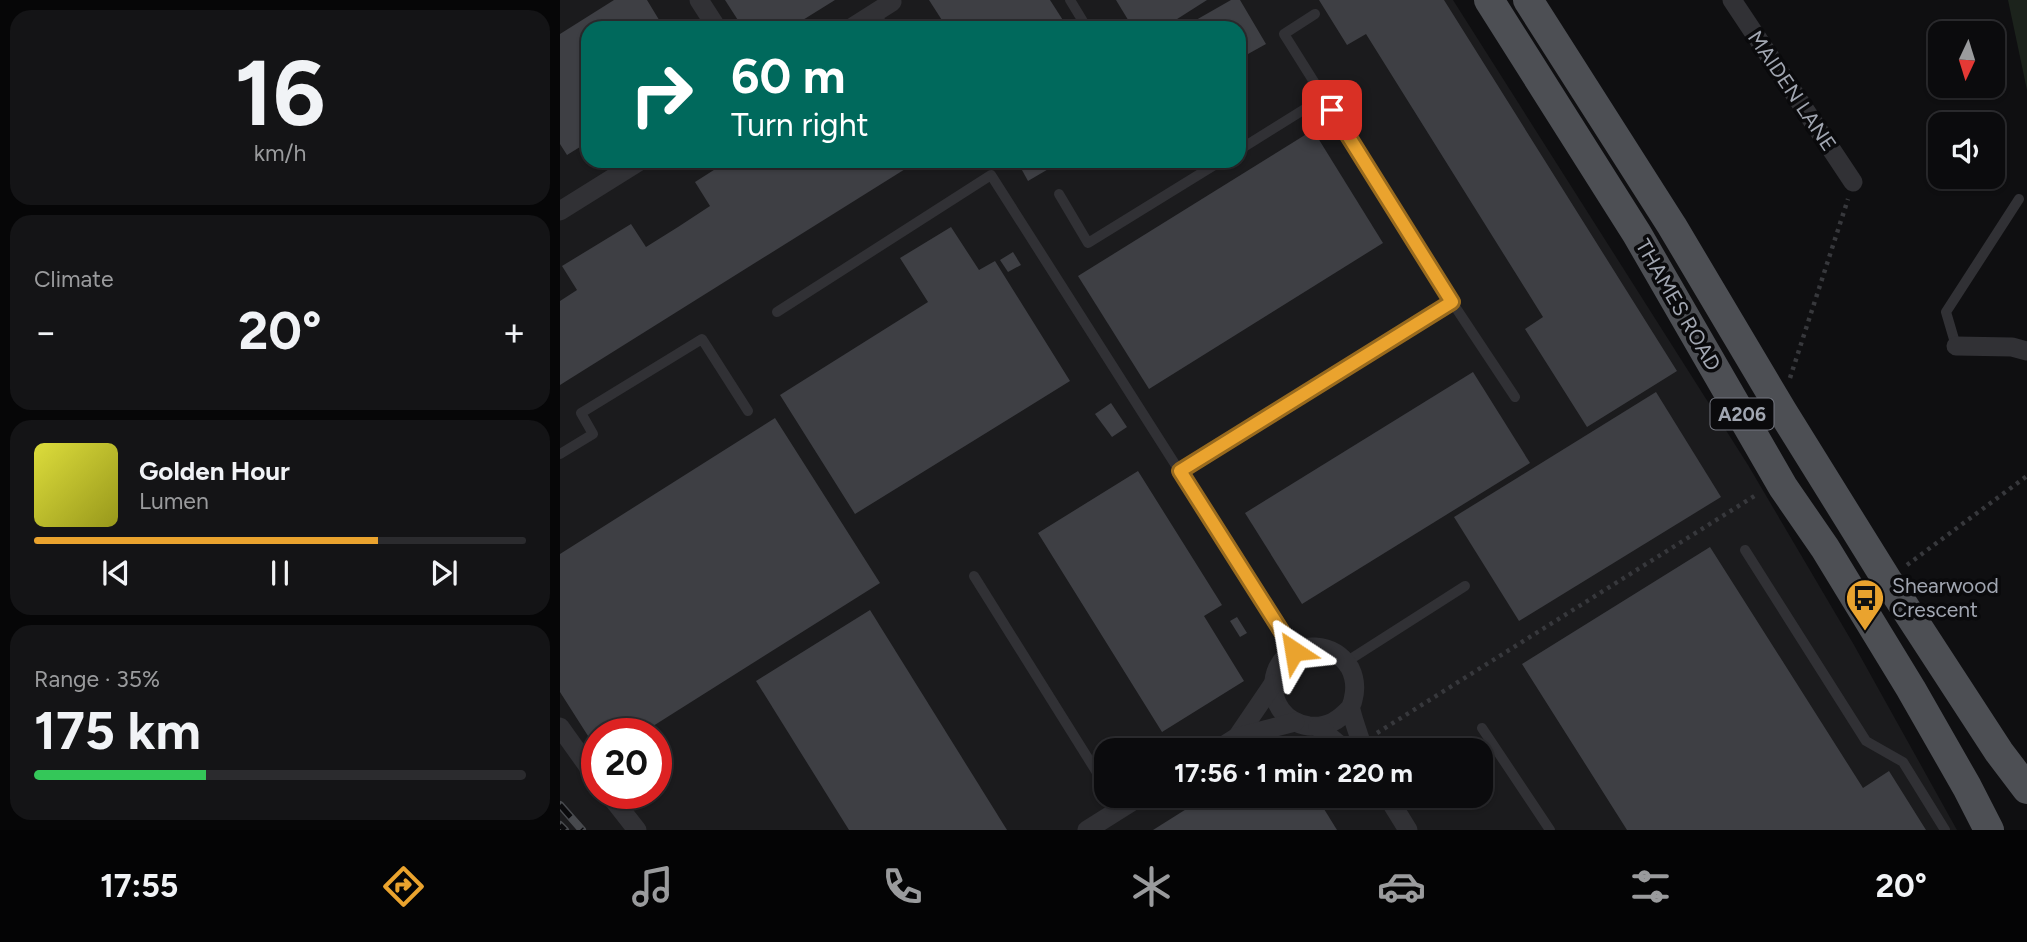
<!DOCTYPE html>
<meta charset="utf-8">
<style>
:root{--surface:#0b0b0d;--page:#141416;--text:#f1f3f6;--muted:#9a9b9d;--line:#2b2b2e;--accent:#eaa32e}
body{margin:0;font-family:Figtree,sans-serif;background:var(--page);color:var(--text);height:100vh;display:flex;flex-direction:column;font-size:26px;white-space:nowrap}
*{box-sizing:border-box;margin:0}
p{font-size:23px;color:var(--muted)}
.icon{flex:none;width:38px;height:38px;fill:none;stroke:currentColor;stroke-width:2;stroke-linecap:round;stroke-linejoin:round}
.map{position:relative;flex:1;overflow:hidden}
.panel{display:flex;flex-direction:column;gap:10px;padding:10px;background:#060607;width:560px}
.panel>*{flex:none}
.guide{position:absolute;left:21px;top:21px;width:665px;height:147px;border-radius:21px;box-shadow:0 2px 5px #0004,0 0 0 2px var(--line);background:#00695c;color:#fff;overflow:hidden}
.needle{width:46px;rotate:184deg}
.buttons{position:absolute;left:1368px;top:21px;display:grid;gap:14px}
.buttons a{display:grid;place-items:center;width:77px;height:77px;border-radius:14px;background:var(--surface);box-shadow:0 2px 5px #0004,0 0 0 2px var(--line);font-size:35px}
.speed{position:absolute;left:21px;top:718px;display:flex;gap:14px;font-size:35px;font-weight:700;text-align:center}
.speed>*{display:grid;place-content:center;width:91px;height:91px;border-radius:50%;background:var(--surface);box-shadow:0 2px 5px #0004,0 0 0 2px var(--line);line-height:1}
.speed .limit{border:10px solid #d22;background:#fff;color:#111}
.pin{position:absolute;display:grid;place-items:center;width:60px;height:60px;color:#fff;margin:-30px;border-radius:14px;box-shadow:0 4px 10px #0006}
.me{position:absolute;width:77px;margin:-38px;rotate:327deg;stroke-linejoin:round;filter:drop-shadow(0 0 5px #0008)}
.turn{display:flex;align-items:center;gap:24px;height:147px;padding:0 35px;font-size:32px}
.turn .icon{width:91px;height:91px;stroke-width:2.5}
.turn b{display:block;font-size:49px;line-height:60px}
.big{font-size:52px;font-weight:700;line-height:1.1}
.panel .tile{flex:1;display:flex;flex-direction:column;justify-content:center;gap:10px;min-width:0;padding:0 24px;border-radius:21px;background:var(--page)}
.panel .dial{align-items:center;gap:0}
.dial b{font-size:91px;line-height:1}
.song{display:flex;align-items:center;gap:21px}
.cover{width:84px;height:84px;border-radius:10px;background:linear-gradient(135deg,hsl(60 70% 55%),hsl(60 70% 35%))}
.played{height:7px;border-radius:4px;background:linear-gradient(90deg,var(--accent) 70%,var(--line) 70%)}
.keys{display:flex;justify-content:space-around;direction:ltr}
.heat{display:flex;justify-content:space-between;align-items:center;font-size:38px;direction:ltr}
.charge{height:10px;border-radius:5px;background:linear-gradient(90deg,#34c759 35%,var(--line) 0)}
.trip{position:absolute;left:534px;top:738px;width:399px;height:70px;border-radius:21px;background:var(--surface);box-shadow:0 2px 5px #0004,0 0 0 2px var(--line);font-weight:700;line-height:70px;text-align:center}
.menu{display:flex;height:112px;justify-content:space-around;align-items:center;background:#040405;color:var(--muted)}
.menu .icon{width:49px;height:49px}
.menu .active{color:var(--accent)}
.menu b{font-size:32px;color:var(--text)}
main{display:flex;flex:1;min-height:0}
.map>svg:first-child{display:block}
.built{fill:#1b1b1d;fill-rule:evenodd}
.green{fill:#1c231c}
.building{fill:#3e3f44}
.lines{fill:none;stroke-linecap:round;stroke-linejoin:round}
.path{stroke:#37383c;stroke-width:4.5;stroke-dasharray:3.5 5;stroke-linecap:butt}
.service{stroke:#313135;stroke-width:10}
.minor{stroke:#313135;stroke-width:19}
.primary{stroke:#4d4f54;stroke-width:30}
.rail-casing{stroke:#484a4e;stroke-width:8}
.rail{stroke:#0a0a0c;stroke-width:5;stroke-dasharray:16;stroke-linecap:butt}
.route-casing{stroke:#986a1e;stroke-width:18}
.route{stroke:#eaa32e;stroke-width:12}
.labels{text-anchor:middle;stroke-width:7;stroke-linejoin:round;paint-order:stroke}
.shield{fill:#0a0a0c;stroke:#747780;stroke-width:2}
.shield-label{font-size:19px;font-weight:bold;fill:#a1a6b1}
.street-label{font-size:21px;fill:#a1a6b1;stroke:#0a0a0c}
.poi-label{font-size:21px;fill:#a1a6b1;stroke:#0a0a0c;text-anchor:start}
</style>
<main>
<section class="panel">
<div class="tile dial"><b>16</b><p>km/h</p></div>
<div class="tile"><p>Climate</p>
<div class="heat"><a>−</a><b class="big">20°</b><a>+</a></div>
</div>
<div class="tile">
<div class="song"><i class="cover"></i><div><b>Golden Hour</b><p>Lumen</p></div></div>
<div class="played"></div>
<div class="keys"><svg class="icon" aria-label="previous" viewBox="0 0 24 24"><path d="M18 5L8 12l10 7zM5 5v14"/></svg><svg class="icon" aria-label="pause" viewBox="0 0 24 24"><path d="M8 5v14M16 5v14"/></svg><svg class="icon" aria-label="next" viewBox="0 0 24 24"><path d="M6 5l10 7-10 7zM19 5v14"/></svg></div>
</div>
<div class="tile"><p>Range · 35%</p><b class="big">175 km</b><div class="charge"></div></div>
</section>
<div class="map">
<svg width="1467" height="830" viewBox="0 0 1467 830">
<rect width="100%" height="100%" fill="#0f0f11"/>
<path class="built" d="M 0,0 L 893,0 L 1188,465 L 1294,645 L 1397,830 L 0,830 ZM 28,28 L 679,28 L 679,161 L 28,161 ZM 37,733 L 96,733 L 96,793 L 37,793 ZM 546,751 L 920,751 L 920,796 L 546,796 Z"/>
<path class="green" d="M 1448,0 L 1467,0 L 1467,90 Z"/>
<g class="building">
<path d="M 54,0 L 87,0 L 104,28 L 28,28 L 28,142 L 7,155 L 0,144 L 0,34 Z"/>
<path d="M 165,0 L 275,0 L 230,28 L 183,28 Z"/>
<path d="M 369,0 L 490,0 L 508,28 L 387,28 Z"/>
<path d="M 556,0 L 647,0 L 603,28 L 573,28 Z"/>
<path d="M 671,0 L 680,0 L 706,44 L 679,59 L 679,28 L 622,28 Z"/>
<path d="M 759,0 L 884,0 L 1117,371 L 1027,427 L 965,329 L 983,317 L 806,34 L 787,45 Z"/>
<path d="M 753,130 L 823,243 L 589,389 L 518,276 Z"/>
<path d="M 168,161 L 218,161 L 219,162 L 221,161 L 358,161 L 0,385 L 0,301 L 17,290 L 2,266 L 71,224 L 86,247 L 118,227 L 150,206 L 135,182 Z"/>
<path d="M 457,161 L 502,161 L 468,181 Z"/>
<path d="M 391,227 L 419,270 L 435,261 L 510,381 L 295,514 L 220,395 L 368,302 L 340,258 Z"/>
<path d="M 453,252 L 461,265 L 448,272 L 440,260 Z"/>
<path d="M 913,372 L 970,463 L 742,604 L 685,513 Z"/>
<path d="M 1096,392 L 1161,497 L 959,621 L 894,517 Z"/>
<path d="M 551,403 L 567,427 L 552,437 L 535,414 Z"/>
<path d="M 215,418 L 320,583 L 82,733 L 37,733 L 37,750 L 0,692 L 0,554 Z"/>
<path d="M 578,471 L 662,605 L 644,616 L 684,681 L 602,732 L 478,533 Z"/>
<path d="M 1150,547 L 1303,788 L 1329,771 L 1366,830 L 1067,830 L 962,664 Z"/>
<path d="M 310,610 L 447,830 L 289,830 L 196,681 Z"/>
<path d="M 677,617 L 687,633 L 680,637 L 670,621 Z"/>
<path d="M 647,796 L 756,796 L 777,830 L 593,830 Z"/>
</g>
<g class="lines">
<g class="path">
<path d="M 1230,378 L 1288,199"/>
<path d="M 1347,565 L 1467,476"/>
<path d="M 817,733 L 1196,495 L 1197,493"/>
</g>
<g class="service">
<path d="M 510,0 L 527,28"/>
<path d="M 315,13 L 325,28"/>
<path d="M 755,14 L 724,34 L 892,302 L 955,397"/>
<path d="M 679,150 L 764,97"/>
<path d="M 499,194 L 528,243 L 661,161"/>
<path d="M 217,312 L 431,175 L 734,651"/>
<path d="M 1396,346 L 1386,312 L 1459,199"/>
<path d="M 0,454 L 33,434 L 21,413 L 142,339 L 188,411"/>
<path d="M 620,471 L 892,302"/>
<path d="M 1185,550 L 1306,741 L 1343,762 L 1385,830"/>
<path d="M 414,576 L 546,787"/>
<path d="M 786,662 L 905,586"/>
<path d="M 922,728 L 990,830"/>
<path d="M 551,796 L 560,810"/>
</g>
<g class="minor">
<path d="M 139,0 L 157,28"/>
<path d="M 1172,0 L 1293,182"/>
<path d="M 291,28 L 332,2"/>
<path d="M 0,211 L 80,161"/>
<path d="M 1396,346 L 1452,347 L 1467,351"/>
<path d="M 791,707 C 779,720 768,728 749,726 C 697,718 705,644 755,647 C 771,648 782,655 790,668 C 795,678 796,689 793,700 C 792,706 790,704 791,710 C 794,723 800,738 804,751"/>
<path d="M 0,727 L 37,779"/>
<path d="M 758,727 L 787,751"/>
<path d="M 677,737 L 713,684"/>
<path d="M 655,751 L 677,737 L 735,722"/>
<path d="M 48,793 L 77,830"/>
<path d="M 827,796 L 848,830"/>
<path d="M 527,830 L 581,796"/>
</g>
<g class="primary">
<path d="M 929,0 L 1077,234 L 1223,487 L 1265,548 L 1351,689 L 1407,787 L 1429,830"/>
<path d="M 968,0 L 1112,226 L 1222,411 L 1327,580 L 1439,752 L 1467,789"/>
</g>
<g class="rail-casing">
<g id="rail">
<path d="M 0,805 L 22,830"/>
<path d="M 0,825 L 5,830"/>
</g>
</g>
<use href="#rail" class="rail"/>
</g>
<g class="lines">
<g class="route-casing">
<path id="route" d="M 734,651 L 620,471 L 892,302 L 772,110"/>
</g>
<use href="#route" class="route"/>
</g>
<defs>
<g id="bus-pin" transform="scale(2.0125)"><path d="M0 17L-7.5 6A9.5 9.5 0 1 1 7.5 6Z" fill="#eaa32e" stroke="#0a0a0c"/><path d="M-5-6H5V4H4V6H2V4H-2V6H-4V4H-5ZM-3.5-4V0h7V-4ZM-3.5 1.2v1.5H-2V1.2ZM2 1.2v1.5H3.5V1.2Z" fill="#111"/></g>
</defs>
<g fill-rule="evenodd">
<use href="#bus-pin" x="1305" y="598"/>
</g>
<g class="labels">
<rect class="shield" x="1150.5" y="398.5" width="63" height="31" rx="5"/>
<g class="shield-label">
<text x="1182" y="421">A206</text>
</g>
<g class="street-label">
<text transform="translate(1232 91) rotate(56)" y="7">MAIDEN LANE</text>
<text transform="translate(1118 305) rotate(60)" y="7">THAMES ROAD</text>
</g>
<g class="poi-label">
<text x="1332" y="593">Shearwood<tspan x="1332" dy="24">Crescent</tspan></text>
</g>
</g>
</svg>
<div class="buttons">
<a><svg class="needle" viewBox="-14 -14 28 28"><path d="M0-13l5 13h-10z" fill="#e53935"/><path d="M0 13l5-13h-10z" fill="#9a9b9d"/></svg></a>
<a><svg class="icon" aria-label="sound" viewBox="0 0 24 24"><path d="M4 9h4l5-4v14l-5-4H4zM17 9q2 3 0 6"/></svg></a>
</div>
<div class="speed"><div class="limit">20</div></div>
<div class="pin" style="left:772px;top:110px;background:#d93025"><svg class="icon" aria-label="arrive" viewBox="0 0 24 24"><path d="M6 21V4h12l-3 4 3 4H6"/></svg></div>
<svg class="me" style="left:734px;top:651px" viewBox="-20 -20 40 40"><path d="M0-17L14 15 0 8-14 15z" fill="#eaa32e" stroke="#fff" stroke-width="4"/></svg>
<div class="trip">17:56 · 1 min · 220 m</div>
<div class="guide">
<div class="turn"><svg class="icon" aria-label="right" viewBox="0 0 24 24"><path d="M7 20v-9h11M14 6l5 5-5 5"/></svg><div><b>60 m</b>Turn right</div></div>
</div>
</div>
</main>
<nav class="menu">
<b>17:55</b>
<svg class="icon active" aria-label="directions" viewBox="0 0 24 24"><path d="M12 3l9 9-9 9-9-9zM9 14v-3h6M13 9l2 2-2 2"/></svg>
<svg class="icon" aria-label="music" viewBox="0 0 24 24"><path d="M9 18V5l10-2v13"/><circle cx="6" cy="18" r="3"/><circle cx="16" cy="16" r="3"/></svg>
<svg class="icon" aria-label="phone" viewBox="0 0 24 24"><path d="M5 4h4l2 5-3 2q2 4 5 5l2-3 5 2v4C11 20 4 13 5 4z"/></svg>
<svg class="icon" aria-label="climate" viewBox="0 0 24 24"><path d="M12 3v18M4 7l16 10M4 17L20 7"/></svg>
<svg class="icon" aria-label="car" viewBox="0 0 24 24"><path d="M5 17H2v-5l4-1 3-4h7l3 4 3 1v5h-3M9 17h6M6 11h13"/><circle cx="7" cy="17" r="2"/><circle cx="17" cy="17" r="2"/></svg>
<svg class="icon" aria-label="filters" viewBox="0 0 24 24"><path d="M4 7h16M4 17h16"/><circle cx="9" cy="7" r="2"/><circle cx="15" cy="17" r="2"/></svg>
<b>20°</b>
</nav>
